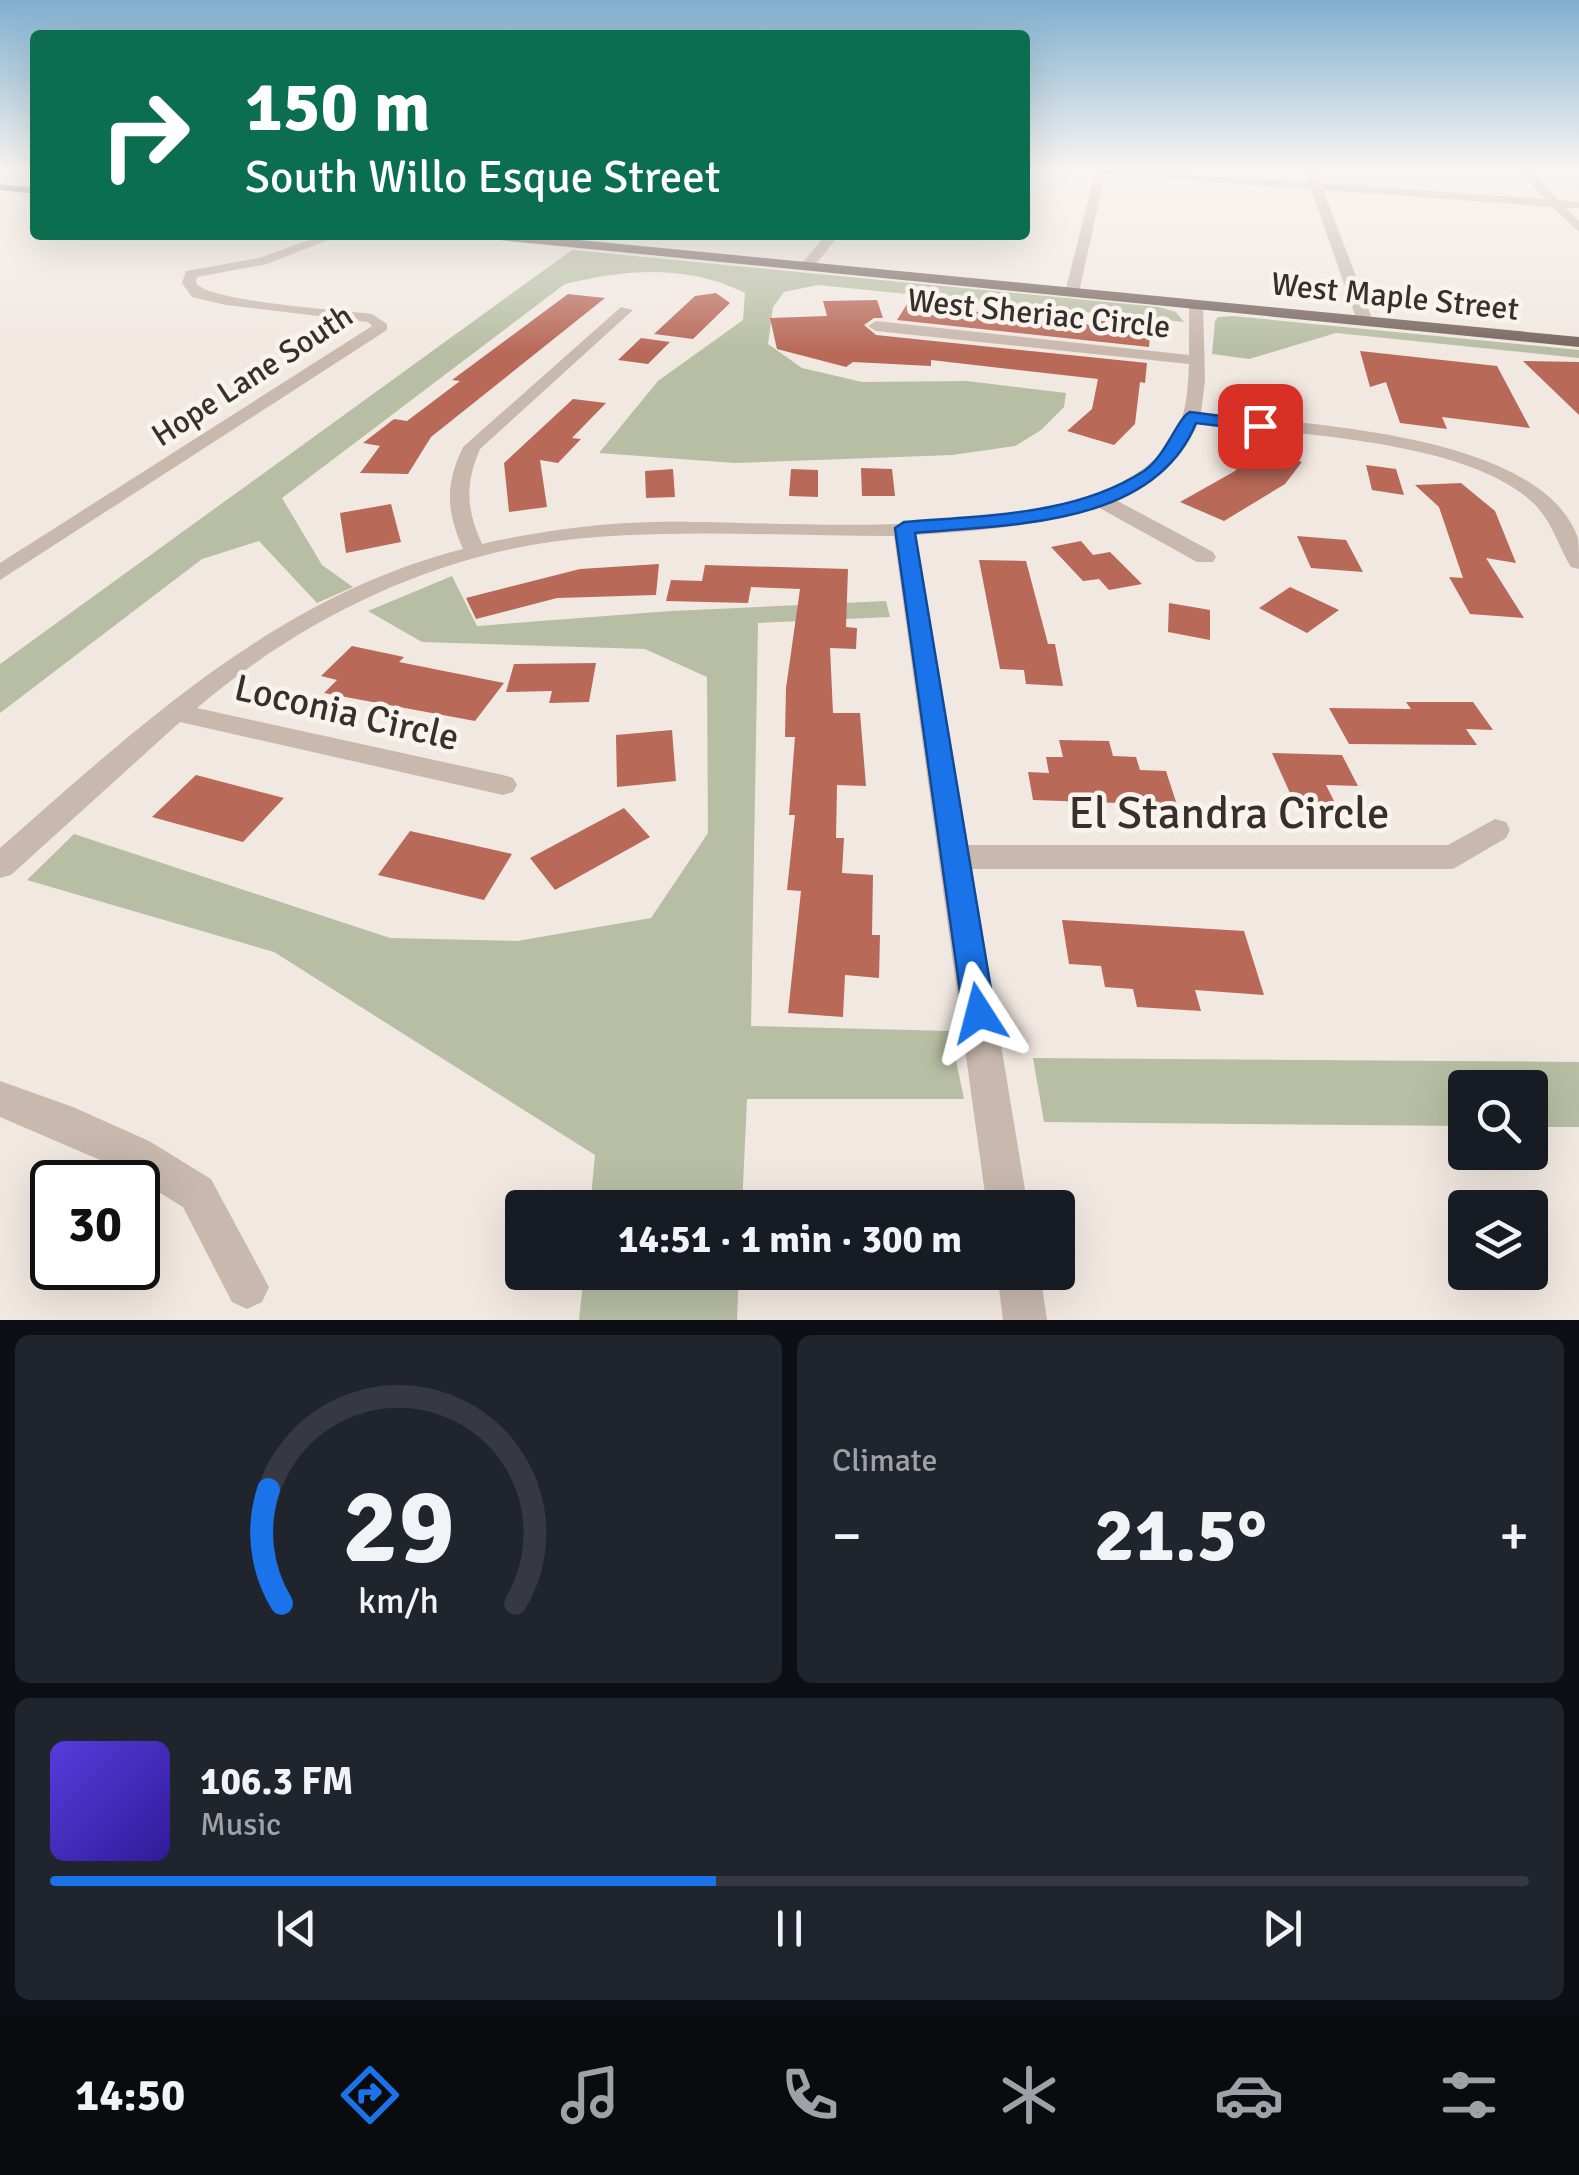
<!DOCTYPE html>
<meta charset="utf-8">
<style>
:root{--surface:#171b24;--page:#20242c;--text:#f1f3f6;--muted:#9ea1a6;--line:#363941;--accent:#1a73e8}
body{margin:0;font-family:Signika,sans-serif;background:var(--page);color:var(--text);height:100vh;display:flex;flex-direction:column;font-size:38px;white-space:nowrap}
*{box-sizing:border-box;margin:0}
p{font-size:32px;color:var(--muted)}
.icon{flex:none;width:55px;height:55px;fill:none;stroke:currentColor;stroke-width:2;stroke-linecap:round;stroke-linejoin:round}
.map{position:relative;height:1320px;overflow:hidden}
.sheet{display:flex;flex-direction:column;gap:15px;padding:15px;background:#0d0f14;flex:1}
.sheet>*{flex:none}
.banner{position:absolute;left:30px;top:30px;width:1000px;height:210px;border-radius:10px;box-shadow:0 10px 40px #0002;background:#0b6e4f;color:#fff;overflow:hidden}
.tools{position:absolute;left:1448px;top:1070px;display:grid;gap:20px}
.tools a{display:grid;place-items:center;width:100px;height:100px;border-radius:10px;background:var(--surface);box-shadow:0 10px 40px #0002;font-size:50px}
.speed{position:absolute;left:30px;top:1160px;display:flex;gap:20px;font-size:50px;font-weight:700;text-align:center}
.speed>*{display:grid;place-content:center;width:130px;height:130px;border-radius:50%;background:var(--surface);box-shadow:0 10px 40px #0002;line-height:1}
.speed .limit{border:5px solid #111;border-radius:15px;background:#fff;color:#111}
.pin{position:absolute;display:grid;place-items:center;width:85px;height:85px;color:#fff;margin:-42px;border-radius:20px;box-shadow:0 5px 15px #0006}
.me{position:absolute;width:110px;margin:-55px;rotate:351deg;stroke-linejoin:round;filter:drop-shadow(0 0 8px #0008)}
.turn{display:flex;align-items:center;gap:35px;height:210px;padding:0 50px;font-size:45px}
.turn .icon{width:130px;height:130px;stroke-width:2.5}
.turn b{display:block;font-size:70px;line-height:85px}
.big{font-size:75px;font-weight:700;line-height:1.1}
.sheet .tile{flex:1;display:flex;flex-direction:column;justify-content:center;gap:15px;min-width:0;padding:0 35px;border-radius:15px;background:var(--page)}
.sheet .dial{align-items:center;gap:0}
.dial svg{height:260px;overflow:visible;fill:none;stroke:var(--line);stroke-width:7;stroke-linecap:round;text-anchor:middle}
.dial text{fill:var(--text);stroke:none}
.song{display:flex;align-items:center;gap:30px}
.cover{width:120px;height:120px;border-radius:15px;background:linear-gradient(135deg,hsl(250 70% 55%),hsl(250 70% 35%))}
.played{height:10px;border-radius:5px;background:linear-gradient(90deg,var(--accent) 45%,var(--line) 45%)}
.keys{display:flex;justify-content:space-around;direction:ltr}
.heat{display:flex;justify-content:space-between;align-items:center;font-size:55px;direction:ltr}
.sheet .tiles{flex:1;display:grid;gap:15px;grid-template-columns:1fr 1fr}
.tile:last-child{grid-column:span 2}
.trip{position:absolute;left:505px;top:1190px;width:570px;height:100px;border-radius:10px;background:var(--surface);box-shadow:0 10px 40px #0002;font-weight:700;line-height:100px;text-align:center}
.dock{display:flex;height:160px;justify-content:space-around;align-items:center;background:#090b0e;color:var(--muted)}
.dock .icon{width:70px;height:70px}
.dock .current{color:var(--accent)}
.dock b{font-size:45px;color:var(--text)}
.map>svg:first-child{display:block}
.green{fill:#b7bea3}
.building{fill:#b86958}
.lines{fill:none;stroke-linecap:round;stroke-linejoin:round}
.minor{fill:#c8b8ae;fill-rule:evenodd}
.major{fill:#77655f;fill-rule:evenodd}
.route{fill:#1a73e8;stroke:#114b97;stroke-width:2.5}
.labels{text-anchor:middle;stroke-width:9;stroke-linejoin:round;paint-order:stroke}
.far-street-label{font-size:32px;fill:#372f2c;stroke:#f9f3ed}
.street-label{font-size:38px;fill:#372f2c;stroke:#f9f3ed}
.near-street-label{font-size:45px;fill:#372f2c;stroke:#f9f3ed}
</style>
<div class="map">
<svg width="1579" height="1320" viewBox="0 0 1579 1320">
<rect width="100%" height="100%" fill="#f1e8e1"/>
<g class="green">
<path d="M 572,250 L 1159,307 L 1176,312 L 1184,322 L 818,285 L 784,292 L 773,307 L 768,344 L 802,368 L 862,382 L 967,381 L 1066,393 L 1064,407 L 1041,430 L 1015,446 L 952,455 L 735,463 L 599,453 L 658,381 L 743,320 L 745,293 C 687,264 627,269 565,284 L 282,498 L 322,565 L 353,587 L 317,603 L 259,541 L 202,559 L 0,713 L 0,664 Z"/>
<path d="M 1233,316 L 1579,350 L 1579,358 L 1336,333 L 1249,359 L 1212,354 L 1215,321 L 1218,317 Z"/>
<path d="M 452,576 L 477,626 L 671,611 L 886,601 L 890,617 L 758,623 L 751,1026 L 950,1031 L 964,1099 L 747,1099 L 742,1207 L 590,1207 L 595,1155 L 274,952 L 27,880 L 74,834 L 390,938 L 517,941 L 651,918 L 708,833 L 707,677 L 645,649 L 422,642 L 368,611 Z"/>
<path d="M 1033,1058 L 1579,1062 L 1579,1127 L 1530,1127 L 1530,1088 L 1465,1088 L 1465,1126 L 1044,1122 Z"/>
<path d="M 584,1273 L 739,1273 L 737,1320 L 579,1320 Z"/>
</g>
<g class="building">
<path d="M 716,293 L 730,303 L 693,339 L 654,334 L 695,296 Z"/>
<path d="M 568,294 L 605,298 L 431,437 L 408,474 L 360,473 L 380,446 L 363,443 L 394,419 L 407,421 L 460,381 L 452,380 Z"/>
<path d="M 877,300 L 883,318 L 874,318 L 864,325 L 876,335 L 1147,363 L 1145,383 L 1140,382 L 1135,424 L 1114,445 L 1067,431 L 1092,409 L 1098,379 L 931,360 L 931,366 L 853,362 L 846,367 L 777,349 L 770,318 L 827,316 L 823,301 Z"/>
<path d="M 907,304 L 1092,325 L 1093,320 L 1151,326 L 1149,347 L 897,320 Z"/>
<path d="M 641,338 L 670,342 L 648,364 L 618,360 Z"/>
<path d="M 1360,351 L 1497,366 L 1530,428 L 1442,417 L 1447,429 L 1400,423 L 1386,382 L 1370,387 Z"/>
<path d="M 1523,361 L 1579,362 L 1579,415 Z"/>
<path d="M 573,399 L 606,403 L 572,438 L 581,439 L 558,463 L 540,460 L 547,507 L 509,512 L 504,463 Z"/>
<path d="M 1270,453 L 1302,462 L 1285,484 L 1224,521 L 1180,502 L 1235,471 L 1249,454 L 1266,459 Z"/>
<path d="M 1366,465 L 1396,469 L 1404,495 L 1372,490 Z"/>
<path d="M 861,468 L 892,469 L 895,496 L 862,496 Z"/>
<path d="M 673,469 L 675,497 L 646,498 L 645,471 Z"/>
<path d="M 791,469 L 818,470 L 818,497 L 789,496 Z"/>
<path d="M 1461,483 L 1495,511 L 1516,563 L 1486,558 L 1524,618 L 1470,614 L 1449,577 L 1463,578 L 1439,507 L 1415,485 Z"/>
<path d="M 391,504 L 401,542 L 346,553 L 340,513 Z"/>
<path d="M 1297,536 L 1346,540 L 1363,572 L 1311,568 Z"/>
<path d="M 1081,541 L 1093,555 L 1110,552 L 1142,584 L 1109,590 L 1099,579 L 1083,581 L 1051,547 Z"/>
<path d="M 979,560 L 1026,561 L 1048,644 L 1055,644 L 1063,686 L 1026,684 L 1024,670 L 1000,669 Z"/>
<path d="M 659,564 L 656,595 L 557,598 L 476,619 L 466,598 L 580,569 Z"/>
<path d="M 705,565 L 848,569 L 846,627 L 857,628 L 856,649 L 830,648 L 833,713 L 860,713 L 866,786 L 837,785 L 836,838 L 844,838 L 842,873 L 873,875 L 872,935 L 880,935 L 879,978 L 845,975 L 843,1017 L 788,1013 L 801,891 L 787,890 L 795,815 L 789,815 L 795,737 L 785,737 L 786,688 L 800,589 L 751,587 L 748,603 L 666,601 L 671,580 L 702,581 Z"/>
<path d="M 1290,587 L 1339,610 L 1307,633 L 1259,608 Z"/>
<path d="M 1169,603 L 1210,610 L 1210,640 L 1168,632 Z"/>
<path d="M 352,646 L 404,657 L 399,662 L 504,683 L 475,721 L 324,693 L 337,680 L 321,676 Z"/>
<path d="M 596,663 L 589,702 L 549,703 L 552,691 L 506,692 L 514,664 Z"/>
<path d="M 1406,702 L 1473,702 L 1493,730 L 1466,729 L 1477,745 L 1349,744 L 1329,708 L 1411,709 Z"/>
<path d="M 672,730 L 676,781 L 617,787 L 616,735 Z"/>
<path d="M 1059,740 L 1109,741 L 1113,756 L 1136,757 L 1140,770 L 1166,771 L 1177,805 L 1033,800 L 1028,772 L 1049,773 L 1046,757 L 1063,757 Z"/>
<path d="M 1272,753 L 1342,755 L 1358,786 L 1326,785 L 1335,803 L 1294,802 Z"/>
<path d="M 196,775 L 284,798 L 243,842 L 152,817 Z"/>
<path d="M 624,808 L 650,837 L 555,890 L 530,858 Z"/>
<path d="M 410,831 L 512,854 L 484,900 L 378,875 Z"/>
<path d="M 1062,920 L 1244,931 L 1264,995 L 1195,990 L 1201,1011 L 1137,1007 L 1133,989 L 1105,987 L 1101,966 L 1069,964 Z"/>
</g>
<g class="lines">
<g class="minor">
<path d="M 1065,168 L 1309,182 L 1307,175 L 1312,172 L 1320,183 L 1545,199 L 1517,168 L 1528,168 L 1559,200 L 1579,202 L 1579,208 L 1566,208 L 1579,221 L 1579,232 L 1552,207 L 1323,190 L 1373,321 L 1365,326 L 1357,321 L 1311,189 L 1105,174 L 1079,292 L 1072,296 L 1065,292 L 1095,173 Z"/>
<path d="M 323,235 L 341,235 L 267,264 L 197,277 L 196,283 C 210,302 341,310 372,314 L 387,324 L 387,330 L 0,580 L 0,563 L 372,326 L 368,322 L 226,305 L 192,297 L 182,283 L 186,271 L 259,258 Z"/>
<path d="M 826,235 L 839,235 L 812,269 L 802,269 L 802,263 Z"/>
<path d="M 1196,300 L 1203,304 L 1205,380 L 1201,413 C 1297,424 1540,431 1578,538 C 1579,547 1579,559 1579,569 L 1571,567 C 1558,546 1551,518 1531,501 C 1463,439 1288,434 1198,423 C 1184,459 1149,486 1114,499 L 1213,552 L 1216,557 L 1213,562 L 1197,562 L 1096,506 C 1039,527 977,531 916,535 L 968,845 L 1448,845 L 1495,819 L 1506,822 L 1510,830 L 1506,838 L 1453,869 L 972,869 L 1028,1208 L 987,1208 L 894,536 C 795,536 696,530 597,537 C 449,547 309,613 197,708 L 503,775 L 513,778 L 517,785 L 513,792 L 503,795 L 180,722 L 11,875 L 0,878 L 0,848 C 140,725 278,596 463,549 C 446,510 445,485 463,447 L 621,307 L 633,310 L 480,449 C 465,484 466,509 482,544 C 540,531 597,523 656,522 C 783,519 1084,553 1169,444 C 1186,422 1188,391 1189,364 L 876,331 L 868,326 L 876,321 L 1189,355 L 1189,304 Z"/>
<path d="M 0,1081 L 73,1107 L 149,1141 L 211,1179 L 269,1287 L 262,1302 L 247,1309 L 232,1302 L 183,1207 L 121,1169 L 0,1117 Z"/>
<path d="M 997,1272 L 1040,1272 L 1047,1320 L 1003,1320 Z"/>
</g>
<g class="major">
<path d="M 0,184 L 35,188 L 35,194 L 0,190 Z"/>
<path d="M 483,235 L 528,235 L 1579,337 L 1579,347 L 489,239 Z"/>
</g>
</g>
<linearGradient id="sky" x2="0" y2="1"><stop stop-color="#80b0cf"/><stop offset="0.48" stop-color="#f9f5f2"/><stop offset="1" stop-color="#f9f5f2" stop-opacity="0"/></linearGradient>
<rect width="1579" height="352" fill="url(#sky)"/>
<path class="route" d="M 1190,412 L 1260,421 L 1268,426 L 1260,431 L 1196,423 C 1154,527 1010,524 915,533 L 995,1013 L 990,1023 L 979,1027 L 967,1023 L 963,1013 L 895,528 L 904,522 C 985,515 1074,516 1144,471 C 1166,456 1178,417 1190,412 Z"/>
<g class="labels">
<g class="far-street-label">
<text transform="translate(1395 296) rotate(6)" y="11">West Maple Street</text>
<text transform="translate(1039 313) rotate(6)" y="11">West Sheriac Circle</text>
<text transform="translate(252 375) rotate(-33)" y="11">Hope Lane South</text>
</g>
<g class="street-label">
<text transform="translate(347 712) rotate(13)" y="13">Loconia Circle</text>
</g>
<g class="near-street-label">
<text x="1229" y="828">El Standra Circle</text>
</g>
</g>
</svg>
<div class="tools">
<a><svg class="icon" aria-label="search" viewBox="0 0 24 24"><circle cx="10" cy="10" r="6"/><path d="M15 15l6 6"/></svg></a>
<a><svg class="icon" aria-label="layers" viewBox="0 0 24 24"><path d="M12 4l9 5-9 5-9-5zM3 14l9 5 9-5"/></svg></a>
</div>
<div class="speed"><div class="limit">30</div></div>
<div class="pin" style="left:1260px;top:426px;background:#d93025"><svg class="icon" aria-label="arrive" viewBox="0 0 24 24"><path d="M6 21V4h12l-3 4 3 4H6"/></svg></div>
<svg class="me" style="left:979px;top:1013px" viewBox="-20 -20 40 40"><path d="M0-17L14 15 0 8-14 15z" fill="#1a73e8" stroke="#fff" stroke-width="4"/></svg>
<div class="trip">14:51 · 1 min · 300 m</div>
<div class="banner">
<div class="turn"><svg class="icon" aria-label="right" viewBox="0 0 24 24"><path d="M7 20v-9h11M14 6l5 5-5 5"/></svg><div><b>150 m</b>South Willo Esque Street</div></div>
</div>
</div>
<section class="sheet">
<div class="tiles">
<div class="tile dial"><svg viewBox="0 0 100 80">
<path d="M14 69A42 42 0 1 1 86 69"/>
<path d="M14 69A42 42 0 0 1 10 34" stroke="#1a73e8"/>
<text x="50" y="56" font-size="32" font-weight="700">29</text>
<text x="50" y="72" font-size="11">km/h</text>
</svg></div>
<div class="tile"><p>Climate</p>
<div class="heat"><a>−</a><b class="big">21.5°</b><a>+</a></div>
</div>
<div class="tile">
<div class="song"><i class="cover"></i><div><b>106.3 FM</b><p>Music</p></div></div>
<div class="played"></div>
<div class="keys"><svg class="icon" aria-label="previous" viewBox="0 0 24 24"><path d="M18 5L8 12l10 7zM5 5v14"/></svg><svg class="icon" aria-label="pause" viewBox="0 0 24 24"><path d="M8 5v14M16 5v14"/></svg><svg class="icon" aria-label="next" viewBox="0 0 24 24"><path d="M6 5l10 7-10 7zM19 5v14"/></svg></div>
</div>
</div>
</section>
<nav class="dock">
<b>14:50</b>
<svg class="icon current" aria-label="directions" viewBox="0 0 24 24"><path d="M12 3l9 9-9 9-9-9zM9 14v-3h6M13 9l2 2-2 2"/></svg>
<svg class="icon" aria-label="music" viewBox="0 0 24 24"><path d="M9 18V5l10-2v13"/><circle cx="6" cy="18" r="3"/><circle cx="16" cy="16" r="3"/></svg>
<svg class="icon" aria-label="phone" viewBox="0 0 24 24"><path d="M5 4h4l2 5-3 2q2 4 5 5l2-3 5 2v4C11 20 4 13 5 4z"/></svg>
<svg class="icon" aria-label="climate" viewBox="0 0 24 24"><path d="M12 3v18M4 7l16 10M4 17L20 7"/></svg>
<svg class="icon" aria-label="car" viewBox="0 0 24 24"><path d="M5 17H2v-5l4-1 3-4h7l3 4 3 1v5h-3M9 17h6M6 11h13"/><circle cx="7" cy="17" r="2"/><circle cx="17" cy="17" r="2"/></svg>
<svg class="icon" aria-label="filters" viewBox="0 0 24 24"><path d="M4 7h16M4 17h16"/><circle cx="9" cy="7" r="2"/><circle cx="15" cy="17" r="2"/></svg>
</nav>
